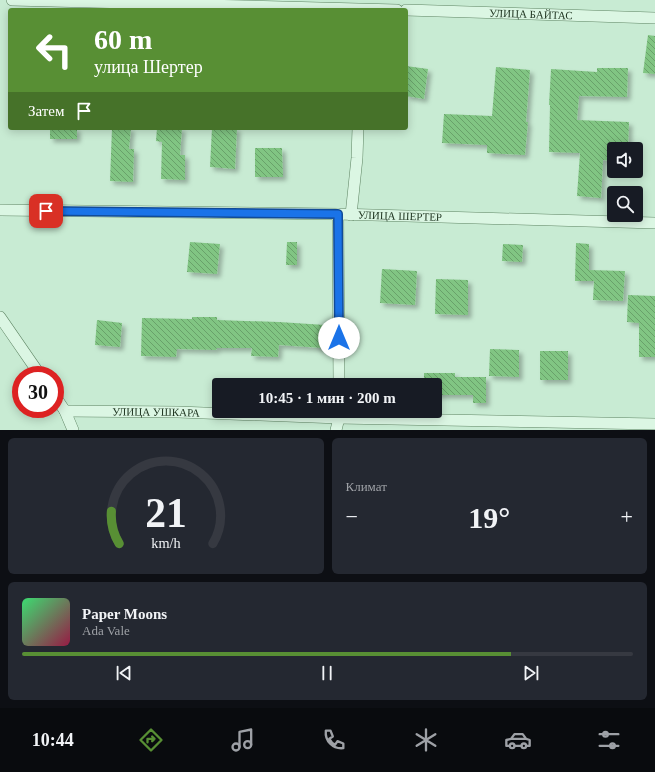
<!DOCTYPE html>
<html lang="ru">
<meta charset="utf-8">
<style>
:root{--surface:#171b24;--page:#242831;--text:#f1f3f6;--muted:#9ea1a6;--line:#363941;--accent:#588f34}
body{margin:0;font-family:Georgia,serif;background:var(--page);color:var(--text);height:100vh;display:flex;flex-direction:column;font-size:15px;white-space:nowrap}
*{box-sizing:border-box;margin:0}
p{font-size:13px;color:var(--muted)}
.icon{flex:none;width:22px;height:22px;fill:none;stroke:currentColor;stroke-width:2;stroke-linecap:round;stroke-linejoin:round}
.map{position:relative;height:430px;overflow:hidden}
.drawer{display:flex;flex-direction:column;gap:8px;padding:8px;background:#0d0f14;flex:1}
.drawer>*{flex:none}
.banner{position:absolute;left:8px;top:8px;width:400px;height:122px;border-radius:4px;box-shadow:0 2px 10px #0003;background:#588f34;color:#fff;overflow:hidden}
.controls{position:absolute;left:607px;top:142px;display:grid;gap:8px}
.controls a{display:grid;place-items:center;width:36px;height:36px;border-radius:4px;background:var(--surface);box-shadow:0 2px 10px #0003;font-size:20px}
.speed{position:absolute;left:12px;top:366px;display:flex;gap:8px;font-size:20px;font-weight:700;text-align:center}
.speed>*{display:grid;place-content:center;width:52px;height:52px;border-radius:50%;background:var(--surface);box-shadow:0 2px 10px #0003;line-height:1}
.speed .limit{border:6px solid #d22;background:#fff;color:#111}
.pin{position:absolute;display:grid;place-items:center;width:34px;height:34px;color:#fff;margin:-17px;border-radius:8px;box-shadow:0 2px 6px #0006}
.me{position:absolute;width:44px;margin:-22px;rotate:0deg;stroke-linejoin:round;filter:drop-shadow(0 0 3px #0008)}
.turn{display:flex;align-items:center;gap:14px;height:84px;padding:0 20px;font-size:18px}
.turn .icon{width:52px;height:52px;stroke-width:2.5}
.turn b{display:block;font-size:28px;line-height:34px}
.then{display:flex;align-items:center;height:38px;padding:0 20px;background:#0003;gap:8px;font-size:15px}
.big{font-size:30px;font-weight:700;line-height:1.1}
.drawer .tile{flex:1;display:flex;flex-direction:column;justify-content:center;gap:6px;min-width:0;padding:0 14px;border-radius:6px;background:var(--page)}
.drawer .dial{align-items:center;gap:0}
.dial svg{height:104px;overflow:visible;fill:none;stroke:var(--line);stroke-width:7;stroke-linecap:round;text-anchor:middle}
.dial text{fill:var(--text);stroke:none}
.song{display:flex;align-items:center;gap:12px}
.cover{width:48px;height:48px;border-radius:6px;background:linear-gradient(135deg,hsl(140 70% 55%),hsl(340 70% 35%))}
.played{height:4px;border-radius:2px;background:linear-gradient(90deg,var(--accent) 80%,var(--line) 80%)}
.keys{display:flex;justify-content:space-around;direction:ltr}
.heat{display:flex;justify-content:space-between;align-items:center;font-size:22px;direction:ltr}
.drawer .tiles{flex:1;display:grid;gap:8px;grid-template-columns:1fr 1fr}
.tile:last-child{grid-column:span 2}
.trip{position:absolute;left:212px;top:378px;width:230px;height:40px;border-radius:4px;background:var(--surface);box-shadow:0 2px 10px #0003;font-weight:700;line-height:40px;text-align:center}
.dock{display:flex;height:64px;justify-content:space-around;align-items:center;background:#090b0e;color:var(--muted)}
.dock .icon{width:28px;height:28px}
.dock .active{color:var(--accent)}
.dock b{font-size:18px;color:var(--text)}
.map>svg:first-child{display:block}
.building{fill:url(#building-back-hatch);filter:url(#shadow)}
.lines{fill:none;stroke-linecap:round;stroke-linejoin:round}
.street-casing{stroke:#5f8564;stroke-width:12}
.street{stroke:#dbf6e3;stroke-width:11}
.route-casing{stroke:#114b97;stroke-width:10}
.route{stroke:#1a73e8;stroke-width:7}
.labels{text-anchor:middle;stroke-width:4;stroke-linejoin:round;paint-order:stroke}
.street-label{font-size:11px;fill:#213723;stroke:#d7f3e0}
</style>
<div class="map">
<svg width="655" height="430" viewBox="0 0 655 430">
<defs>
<pattern id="building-back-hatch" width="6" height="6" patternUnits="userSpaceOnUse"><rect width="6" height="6" fill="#81c583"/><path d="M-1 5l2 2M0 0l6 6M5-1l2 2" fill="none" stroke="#69a16b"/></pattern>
<filter id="shadow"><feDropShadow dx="3.5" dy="3.5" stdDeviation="2" flood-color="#0004"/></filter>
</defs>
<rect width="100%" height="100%" fill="#c8ebd3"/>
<g class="building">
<path d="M 648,35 L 655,36 L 655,74 L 643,73 Z"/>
<path d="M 406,66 L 428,69 L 424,99 L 406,96 Z"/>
<path d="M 496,67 L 530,70 L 526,122 L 528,122 L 525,155 L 487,153 L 487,145 L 442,143 L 444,114 L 492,116 Z"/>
<path d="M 597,68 L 628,68 L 627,97 L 579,96 L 577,120 L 629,122 L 628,149 L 614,149 L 614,161 L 603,160 L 601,198 L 577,196 L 580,153 L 549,152 L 550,105 L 549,105 L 551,69 L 597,72 Z"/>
<rect x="50" y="128" width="27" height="11"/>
<path d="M 112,128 L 131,128 L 129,149 L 134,149 L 133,182 L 110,181 Z"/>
<path d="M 157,128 L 182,128 L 180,155 L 185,155 L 185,180 L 161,179 L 162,142 L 156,141 Z"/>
<path d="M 212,128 L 237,128 L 235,169 L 210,167 Z"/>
<path d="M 255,148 L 282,148 L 283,177 L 255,177 Z"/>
<path d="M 190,242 L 220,244 L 217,274 L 187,272 Z"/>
<path d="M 287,242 L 297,242 L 297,265 L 286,265 Z"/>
<path d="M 576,243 L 589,244 L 589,270 L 625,271 L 623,301 L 593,300 L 594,281 L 575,281 Z"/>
<path d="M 503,244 L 523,245 L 522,262 L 502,261 Z"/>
<path d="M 382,269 L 417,271 L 415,305 L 380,303 Z"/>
<path d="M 436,279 L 468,280 L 468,315 L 435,314 Z"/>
<path d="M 628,295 L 655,296 L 655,357 L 639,357 L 639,323 L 627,322 Z"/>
<path d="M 192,317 L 217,317 L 217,320 L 279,322 L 325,325 L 323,348 L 279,345 L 278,357 L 251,356 L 252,348 L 217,348 L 216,350 L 177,349 L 176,357 L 141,356 L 142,318 L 192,319 Z"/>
<path d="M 97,320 L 122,323 L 120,347 L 95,345 Z"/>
<path d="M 490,349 L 519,350 L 519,377 L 489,376 Z"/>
<rect x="540" y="351" width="28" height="29"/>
<path d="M 424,373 L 455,373 L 455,377 L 486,377 L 486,403 L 473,403 L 473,395 L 435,395 L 435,385 L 424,385 Z"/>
</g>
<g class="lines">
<g class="street-casing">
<g id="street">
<path d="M 12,0 L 397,10"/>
<path id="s1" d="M 406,10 L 655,18"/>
<path id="s2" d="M 0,210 L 338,214 L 655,223"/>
<path d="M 338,214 L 339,385"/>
<path d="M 351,215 L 357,158 L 358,128"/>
<path d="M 0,317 L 40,375"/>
<path d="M 55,396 L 65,411 L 73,430"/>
<path id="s3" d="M 65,411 L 178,412 L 339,418 L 655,424"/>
<path d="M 336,430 L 339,418 L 339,412"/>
</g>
</g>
<use href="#street" class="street"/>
</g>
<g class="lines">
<g class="route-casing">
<path id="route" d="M 46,211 L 338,214 L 339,338"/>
</g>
<use href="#route" class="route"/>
</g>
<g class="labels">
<g class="street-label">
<text dy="4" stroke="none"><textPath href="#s1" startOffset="125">УЛИЦА БАЙТАС</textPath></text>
<text dy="4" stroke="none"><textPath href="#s2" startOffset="400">УЛИЦА ШЕРТЕР</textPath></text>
<text dy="4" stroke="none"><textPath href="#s3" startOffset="91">УЛИЦА УШКАРА</textPath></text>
</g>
</g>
</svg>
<div class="controls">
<a><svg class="icon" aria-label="sound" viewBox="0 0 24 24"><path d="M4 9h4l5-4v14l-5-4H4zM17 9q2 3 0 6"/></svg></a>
<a><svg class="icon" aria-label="search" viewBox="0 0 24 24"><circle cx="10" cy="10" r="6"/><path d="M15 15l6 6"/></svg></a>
</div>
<div class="speed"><div class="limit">30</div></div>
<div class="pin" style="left:46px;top:211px;background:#d93025"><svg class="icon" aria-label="arrive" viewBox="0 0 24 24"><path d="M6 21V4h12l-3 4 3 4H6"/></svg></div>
<svg class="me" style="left:339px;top:338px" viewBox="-20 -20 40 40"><circle r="19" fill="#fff"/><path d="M0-13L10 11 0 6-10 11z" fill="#1a73e8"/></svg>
<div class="trip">10:45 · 1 мин · 200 m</div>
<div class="banner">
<div class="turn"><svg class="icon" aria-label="left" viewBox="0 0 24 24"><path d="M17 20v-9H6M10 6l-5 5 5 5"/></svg><div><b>60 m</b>улица Шертер</div></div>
<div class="then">Затем<svg class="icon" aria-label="arrive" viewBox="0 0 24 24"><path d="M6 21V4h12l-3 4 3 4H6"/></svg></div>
</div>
</div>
<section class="drawer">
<div class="tiles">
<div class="tile dial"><svg viewBox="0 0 100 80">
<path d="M14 69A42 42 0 1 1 86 69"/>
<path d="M14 69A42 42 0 0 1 8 44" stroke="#588f34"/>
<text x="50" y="56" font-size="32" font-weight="700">21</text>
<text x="50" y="72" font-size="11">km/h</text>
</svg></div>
<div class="tile"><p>Климат</p>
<div class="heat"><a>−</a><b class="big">19°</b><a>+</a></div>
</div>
<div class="tile">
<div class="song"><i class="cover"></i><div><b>Paper Moons</b><p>Ada Vale</p></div></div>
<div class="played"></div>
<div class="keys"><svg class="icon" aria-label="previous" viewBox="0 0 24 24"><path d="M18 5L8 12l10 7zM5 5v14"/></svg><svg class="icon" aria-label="pause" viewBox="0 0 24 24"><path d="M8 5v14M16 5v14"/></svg><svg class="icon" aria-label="next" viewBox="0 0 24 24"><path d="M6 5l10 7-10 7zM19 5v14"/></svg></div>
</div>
</div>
</section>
<nav class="dock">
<b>10:44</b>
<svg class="icon active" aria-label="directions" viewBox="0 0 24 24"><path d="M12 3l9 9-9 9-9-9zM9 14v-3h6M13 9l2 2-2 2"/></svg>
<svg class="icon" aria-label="music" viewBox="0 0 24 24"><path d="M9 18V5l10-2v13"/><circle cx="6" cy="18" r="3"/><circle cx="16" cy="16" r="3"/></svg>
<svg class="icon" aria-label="phone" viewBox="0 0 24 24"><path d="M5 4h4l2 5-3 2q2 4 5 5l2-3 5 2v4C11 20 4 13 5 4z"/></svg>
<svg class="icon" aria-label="climate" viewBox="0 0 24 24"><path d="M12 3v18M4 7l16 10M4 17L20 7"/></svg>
<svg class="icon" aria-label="car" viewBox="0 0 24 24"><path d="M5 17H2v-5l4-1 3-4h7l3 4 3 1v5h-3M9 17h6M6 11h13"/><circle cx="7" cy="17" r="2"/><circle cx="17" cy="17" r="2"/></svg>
<svg class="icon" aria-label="filters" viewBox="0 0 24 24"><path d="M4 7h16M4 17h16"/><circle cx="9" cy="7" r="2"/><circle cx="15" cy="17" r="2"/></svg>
</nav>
